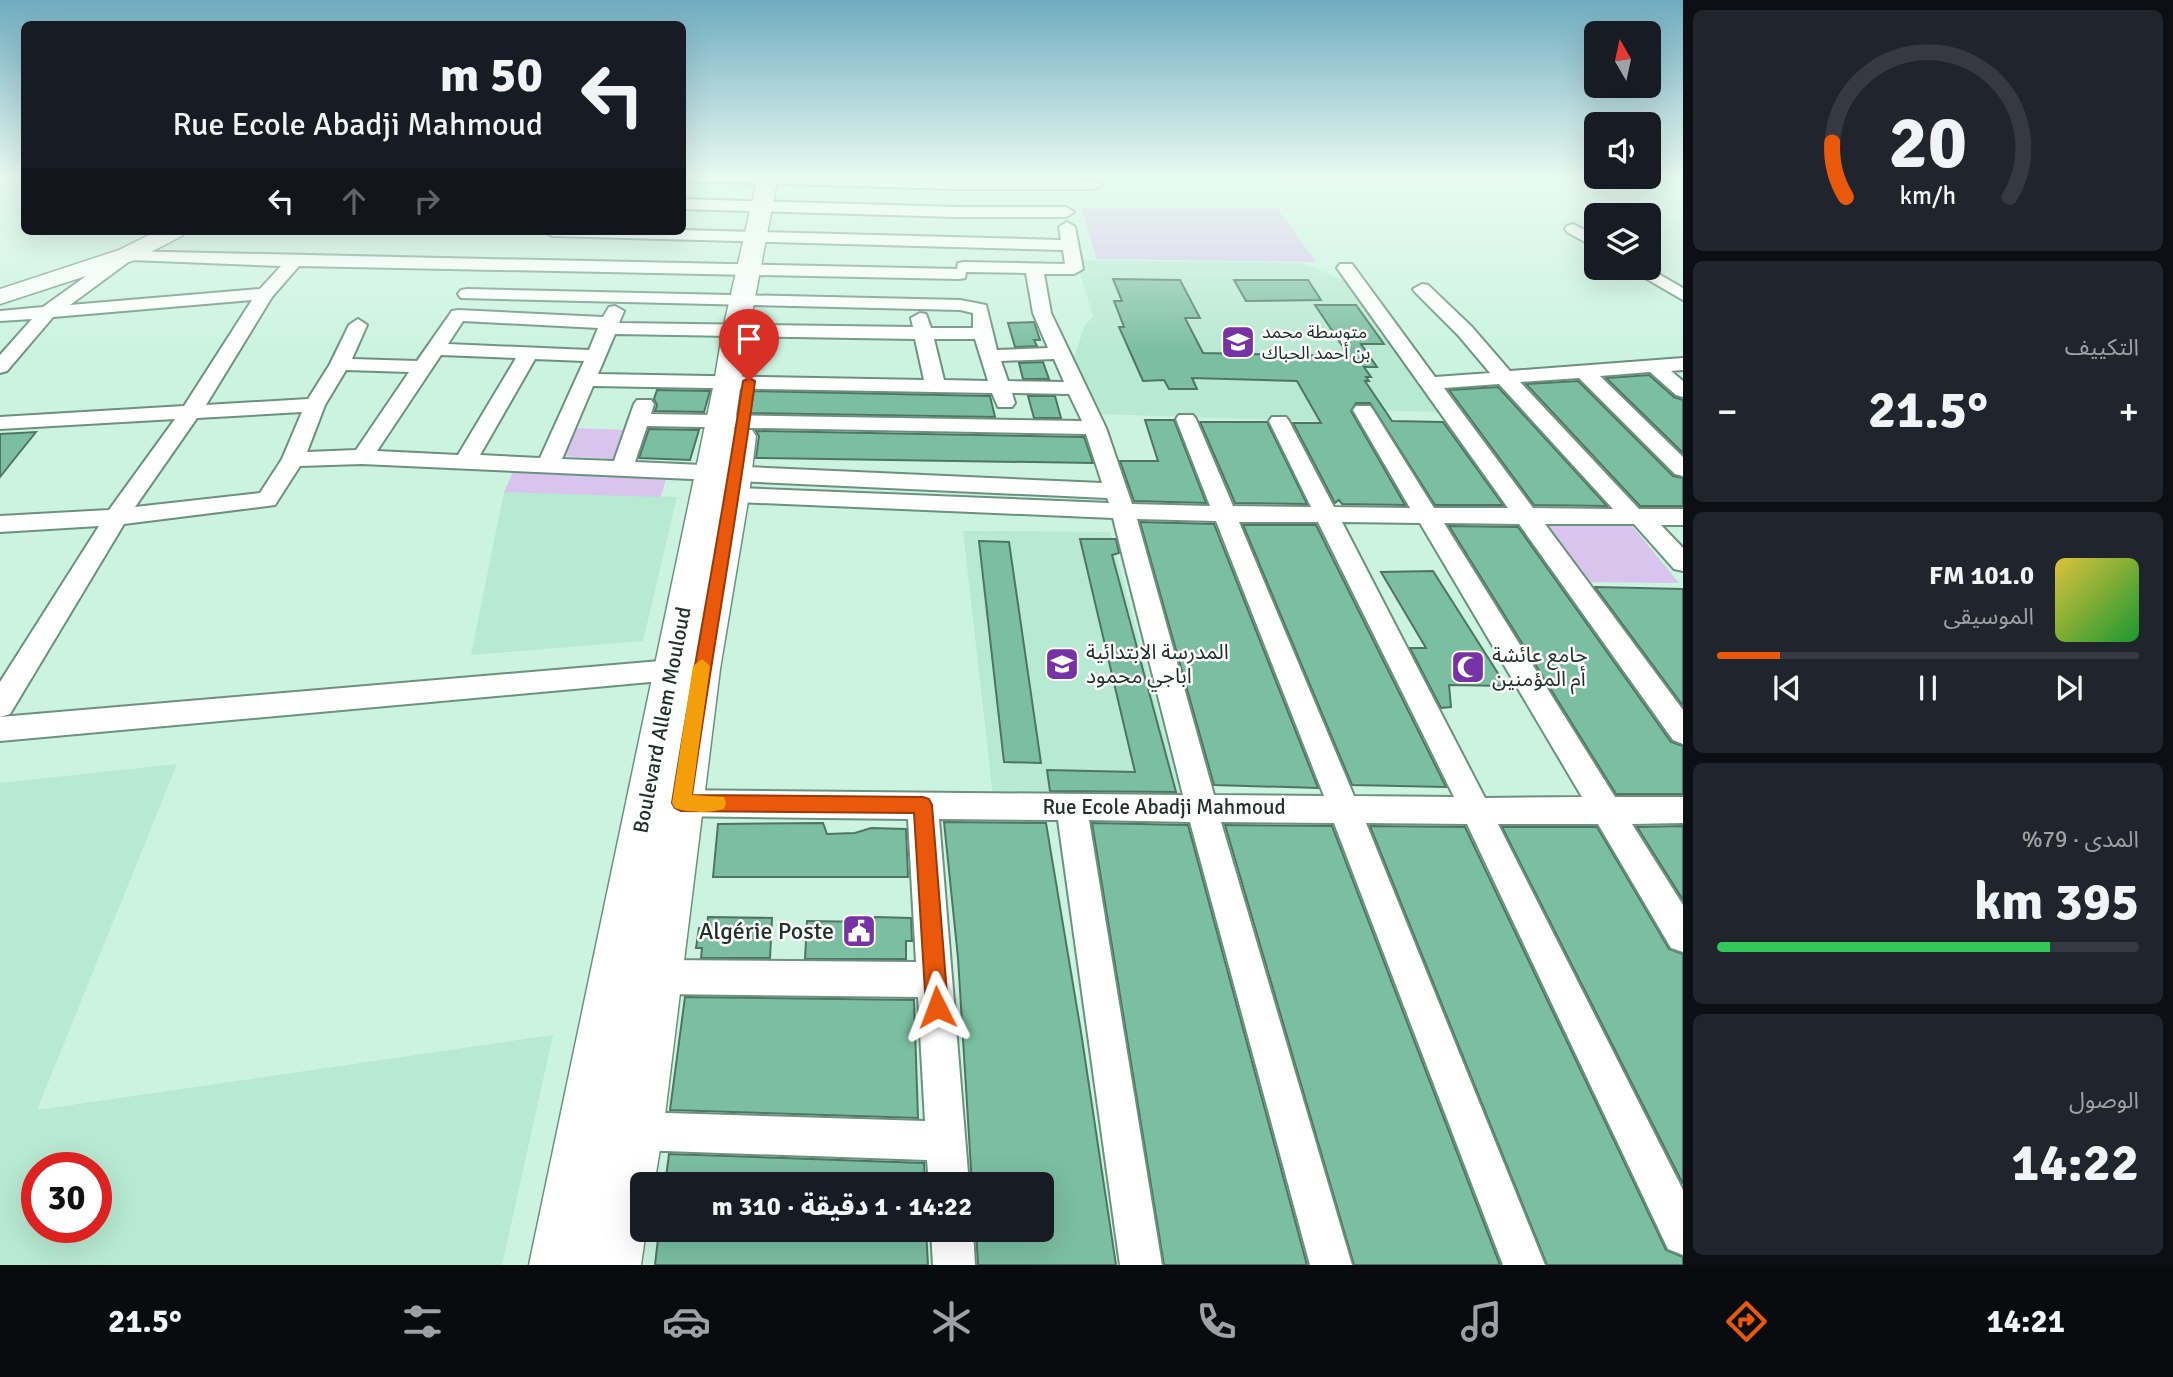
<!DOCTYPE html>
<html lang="ar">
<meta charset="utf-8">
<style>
:root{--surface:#171b24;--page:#20242c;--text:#f1f3f6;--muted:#9ea1a6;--line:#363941;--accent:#ea580c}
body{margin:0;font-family:Signika,"Noto Sans Arabic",sans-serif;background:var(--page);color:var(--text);direction:rtl;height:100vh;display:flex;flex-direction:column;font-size:26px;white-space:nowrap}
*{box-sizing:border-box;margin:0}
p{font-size:23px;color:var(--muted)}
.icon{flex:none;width:38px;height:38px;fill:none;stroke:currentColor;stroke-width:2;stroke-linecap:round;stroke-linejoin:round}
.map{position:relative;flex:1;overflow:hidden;direction:ltr}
.panel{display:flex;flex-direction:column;gap:10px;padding:10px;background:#0d0f14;width:490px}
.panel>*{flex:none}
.hud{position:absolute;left:21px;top:21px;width:665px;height:214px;border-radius:10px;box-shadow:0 7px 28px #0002;direction:rtl;background:#171b24;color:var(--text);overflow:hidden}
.needle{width:46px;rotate:351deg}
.tools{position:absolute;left:1584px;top:21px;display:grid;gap:14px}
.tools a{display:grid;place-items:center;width:77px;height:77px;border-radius:10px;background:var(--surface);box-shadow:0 7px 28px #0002;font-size:35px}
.speed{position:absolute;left:21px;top:1152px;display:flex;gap:14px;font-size:35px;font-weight:700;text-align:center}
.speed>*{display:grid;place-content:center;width:91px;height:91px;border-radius:50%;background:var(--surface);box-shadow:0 7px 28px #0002;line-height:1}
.speed .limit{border:10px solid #d22;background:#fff;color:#111}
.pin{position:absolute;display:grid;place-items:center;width:60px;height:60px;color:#fff;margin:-72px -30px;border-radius:50% 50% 50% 0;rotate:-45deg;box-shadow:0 0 7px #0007}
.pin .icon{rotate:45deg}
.me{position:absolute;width:77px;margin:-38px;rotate:357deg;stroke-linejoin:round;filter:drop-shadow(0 0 5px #0008)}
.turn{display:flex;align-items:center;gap:24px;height:147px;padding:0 28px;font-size:32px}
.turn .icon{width:91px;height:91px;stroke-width:2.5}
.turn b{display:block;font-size:49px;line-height:60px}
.lanes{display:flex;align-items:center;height:66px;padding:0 28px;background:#0003;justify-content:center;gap:35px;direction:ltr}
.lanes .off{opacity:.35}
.big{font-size:52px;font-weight:800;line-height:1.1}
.panel .widget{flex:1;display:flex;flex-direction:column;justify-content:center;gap:10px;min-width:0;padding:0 24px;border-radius:10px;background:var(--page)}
.panel .dial{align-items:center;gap:0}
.dial svg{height:182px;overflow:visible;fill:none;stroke:var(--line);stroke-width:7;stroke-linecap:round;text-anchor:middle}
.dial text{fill:var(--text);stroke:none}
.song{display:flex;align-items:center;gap:21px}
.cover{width:84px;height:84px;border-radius:10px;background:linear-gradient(135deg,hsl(50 70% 55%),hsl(130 70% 35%))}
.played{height:7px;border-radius:4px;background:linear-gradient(90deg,var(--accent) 15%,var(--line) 15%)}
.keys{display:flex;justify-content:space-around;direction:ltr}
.heat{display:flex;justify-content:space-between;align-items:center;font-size:38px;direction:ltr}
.charge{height:10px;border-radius:5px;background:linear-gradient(90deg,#34c759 79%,var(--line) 0)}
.trip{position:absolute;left:630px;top:1172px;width:424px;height:70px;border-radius:10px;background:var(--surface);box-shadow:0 7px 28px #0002;font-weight:800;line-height:70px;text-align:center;direction:rtl}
.dock{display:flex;height:112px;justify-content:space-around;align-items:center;background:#090b0e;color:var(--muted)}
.dock .icon{width:49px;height:49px}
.dock .on{color:var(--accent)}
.dock b{font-size:32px;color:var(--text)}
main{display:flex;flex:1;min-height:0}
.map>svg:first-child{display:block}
.built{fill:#b8e9d2;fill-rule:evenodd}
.green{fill:#d8c4ec}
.building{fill:#7bbea1;stroke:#507464;stroke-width:2}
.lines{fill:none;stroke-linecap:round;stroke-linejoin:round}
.street-casing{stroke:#6c9180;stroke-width:4}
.secondary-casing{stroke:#6c9180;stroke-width:3}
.street{fill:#fff;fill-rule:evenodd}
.secondary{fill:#fff;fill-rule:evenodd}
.route{fill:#ea580c;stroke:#983908;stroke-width:2}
.slow{fill:#f59e0b}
.labels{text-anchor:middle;stroke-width:5;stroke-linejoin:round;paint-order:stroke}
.far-poi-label{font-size:18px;fill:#21312a;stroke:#fff;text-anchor:start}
.poi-label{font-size:21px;fill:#21312a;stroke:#fff;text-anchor:start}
.street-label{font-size:21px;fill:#21312a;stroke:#fff}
.near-poi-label{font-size:24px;fill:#21312a;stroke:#fff;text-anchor:end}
</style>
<main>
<section class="panel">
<div class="widget dial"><svg viewBox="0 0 100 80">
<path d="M14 69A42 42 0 1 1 86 69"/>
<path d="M14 69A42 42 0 0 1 8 45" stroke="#ea580c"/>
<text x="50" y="56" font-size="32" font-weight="700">20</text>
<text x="50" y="72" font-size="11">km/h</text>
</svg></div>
<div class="widget"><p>التكييف</p>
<div class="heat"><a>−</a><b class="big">21.5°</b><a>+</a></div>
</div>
<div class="widget">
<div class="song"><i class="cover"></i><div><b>101.0 FM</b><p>الموسيقى</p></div></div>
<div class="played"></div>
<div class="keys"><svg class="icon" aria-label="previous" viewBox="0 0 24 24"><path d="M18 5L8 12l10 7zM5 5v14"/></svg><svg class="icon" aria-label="pause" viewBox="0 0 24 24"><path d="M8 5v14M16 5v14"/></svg><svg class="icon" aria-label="next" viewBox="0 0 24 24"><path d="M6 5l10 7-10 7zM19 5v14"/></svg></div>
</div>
<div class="widget"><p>المدى · 79%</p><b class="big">395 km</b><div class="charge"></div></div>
<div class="widget"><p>الوصول</p><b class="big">14:22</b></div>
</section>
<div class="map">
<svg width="1683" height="1265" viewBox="0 0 1683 1265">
<rect width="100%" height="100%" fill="#cbf3e0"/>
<g class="built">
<path d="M 1076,260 L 1301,263 L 1357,285 L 1445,412 L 1360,410 L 1367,423 L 1099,414 L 1074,358 L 1084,327 L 1093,316 Z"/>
<path d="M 504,492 L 677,497 L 643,641 L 471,655 Z"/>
<path d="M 963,531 L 1110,532 L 1182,798 L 993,796 Z"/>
<path d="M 177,764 L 37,1110 L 553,1035 L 502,1265 L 0,1265 L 0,783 ZM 37,1167 L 96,1167 L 96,1227 L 37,1227 Z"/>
</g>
<g class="green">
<path d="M 1081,208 L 1277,208 L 1316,262 L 1097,259 Z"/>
<path d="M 573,428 L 628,430 L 617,459 L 560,456 Z"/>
<path d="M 514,470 L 667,475 L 661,497 L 504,492 Z"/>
<path d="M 1540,525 L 1632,526 L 1679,583 L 1581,582 Z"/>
</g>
<g class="building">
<path d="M 1113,279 L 1180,280 L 1200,318 L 1185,318 L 1203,353 L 1349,356 L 1315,305 L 1356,305 L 1384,344 L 1361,344 L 1377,367 L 1364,367 L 1371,377 L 1366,377 L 1369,381 L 1365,381 L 1392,421 L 1443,422 L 1503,505 L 1435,505 L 1370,403 L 1356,403 L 1351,411 L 1405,505 L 1342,504 L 1339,500 L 1335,503 L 1293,423 L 1321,423 L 1297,381 L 1192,378 L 1197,389 L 1169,389 L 1164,380 L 1143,381 L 1119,327 L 1124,327 L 1114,301 L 1122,301 Z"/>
<path d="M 1234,280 L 1308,280 L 1321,300 L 1246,301 Z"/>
<path d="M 1034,322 L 1040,340 L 1034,340 L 1037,346 L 1015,347 L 1008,323 Z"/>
<path d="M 1043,362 L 1049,379 L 1023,379 L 1019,363 Z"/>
<path d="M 1649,375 L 1674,397 L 1683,400 L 1683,453 L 1606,378 Z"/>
<path d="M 1578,381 L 1673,476 L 1683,478 L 1683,506 L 1640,506 L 1526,384 Z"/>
<path d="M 1498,387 L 1607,506 L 1534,505 L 1449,390 Z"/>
<path d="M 657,390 L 710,391 L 704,412 L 655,411 L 657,405 L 654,399 Z"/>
<path d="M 754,391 L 990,396 L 995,417 L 750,413 Z"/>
<path d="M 1028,396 L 1055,396 L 1061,418 L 1034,418 Z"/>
<path d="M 1145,420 L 1174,420 L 1206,503 L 1134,501 L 1120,461 L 1158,461 Z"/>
<path d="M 1200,422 L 1267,422 L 1307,504 L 1235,503 Z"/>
<path d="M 649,429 L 699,430 L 690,460 L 639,458 Z"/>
<path d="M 756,431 L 1084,437 L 1093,463 L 756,458 L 759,436 Z"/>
<path d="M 36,432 L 0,477 L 0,434 Z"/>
<path d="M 1140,522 L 1214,524 L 1318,788 L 1214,785 Z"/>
<path d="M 1243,525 L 1316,525 L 1446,787 L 1352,785 Z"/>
<path d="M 1449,526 L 1518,527 L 1671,742 L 1683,746 L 1683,794 L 1616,794 Z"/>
<path d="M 1080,539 L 1116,539 L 1119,553 L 1112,555 L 1176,792 L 1050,791 L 1047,770 L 1135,772 Z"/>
<path d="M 979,541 L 1009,542 L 1041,763 L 1004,762 Z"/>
<path d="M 1433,571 L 1506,686 L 1449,685 L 1451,707 L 1441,708 L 1410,648 L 1426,648 L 1381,572 Z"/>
<path d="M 1595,587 L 1683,589 L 1683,706 Z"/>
<path d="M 944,822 L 1046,823 L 1081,1032 L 1116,1265 L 978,1265 L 976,1230 L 1041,1230 L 1041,1185 L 972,1185 L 958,958 Z"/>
<path d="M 823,823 L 827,834 L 855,833 L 871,828 L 906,829 L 908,877 L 713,877 L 718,824 Z"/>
<path d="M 1092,823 L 1188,825 L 1307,1265 L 1164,1265 Z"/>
<path d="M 1225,825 L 1332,826 L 1500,1265 L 1354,1265 Z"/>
<path d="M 1370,826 L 1465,827 L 1666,1250 L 1683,1257 L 1683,1265 L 1547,1265 Z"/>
<path d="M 1683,826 L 1683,900 L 1637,827 Z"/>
<path d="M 1502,827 L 1597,827 L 1669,949 L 1683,954 L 1683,1184 Z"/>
<path d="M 708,917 L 772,918 L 770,958 L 701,958 L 702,948 L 696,948 L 699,928 L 707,928 Z"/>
<path d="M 875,917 L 911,918 L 912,941 L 906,941 L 906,959 L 805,959 L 807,921 L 873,922 Z"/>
<path d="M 685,997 L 914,1000 L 918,1118 L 670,1110 Z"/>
<path d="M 669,1154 L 924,1163 L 925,1185 L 665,1185 Z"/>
<path d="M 659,1230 L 926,1230 L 928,1265 L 655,1265 Z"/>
</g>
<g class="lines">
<g class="street-casing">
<g id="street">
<path d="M 682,176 L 1094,181 L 1101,185 L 1094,189 L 954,189 L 682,181 Z"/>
<path d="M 682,199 L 957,207 L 1066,207 L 1074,212 L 1066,217 L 957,217 L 682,209 Z"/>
<path d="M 1067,222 L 1075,227 L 1083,269 L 1074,274 L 1044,274 L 1051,313 L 1106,428 L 1132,504 L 1210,506 L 1176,419 L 1179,415 L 1193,415 L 1196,419 L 1233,506 L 1311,507 L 1269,421 L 1272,417 L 1286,417 L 1289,421 L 1334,507 L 1410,508 L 1353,410 L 1356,406 L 1370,406 L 1373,410 L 1434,508 L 1508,508 L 1337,268 L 1340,264 L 1352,264 L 1435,377 L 1490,373 L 1458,335 L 1416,293 L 1413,289 L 1422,284 L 1428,285 L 1472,327 L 1510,371 L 1683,358 L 1683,370 L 1671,371 L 1683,381 L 1683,397 L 1676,395 L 1650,372 L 1600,376 L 1683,457 L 1683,476 L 1675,474 L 1579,378 L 1520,382 L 1639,509 L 1683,509 L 1683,525 L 1661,525 L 1683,548 L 1683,571 L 1674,569 L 1634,524 L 1545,524 L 1683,710 L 1683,744 L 1673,740 L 1519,524 L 1444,523 L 1615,797 L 1683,797 L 1683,823 L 1632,824 L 1683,905 L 1683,952 L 1671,948 L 1598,824 L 1498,824 L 1683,1190 L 1683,1255 L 1668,1249 L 1467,824 L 1366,823 L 1545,1265 L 1503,1265 L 1334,823 L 1221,822 L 1352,1265 L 1310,1265 L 1190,822 L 1089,820 L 1162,1265 L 1120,1265 L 1058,820 L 939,819 L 969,1185 L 929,1185 L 927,1160 L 636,1150 L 622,1145 L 617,1131 L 622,1117 L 636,1112 L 925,1121 L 918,997 L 657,994 L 645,989 L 640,977 L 645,965 L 657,960 L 916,962 L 908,819 L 670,816 L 659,812 L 655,803 L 659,794 L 670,790 L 1183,795 L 1113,518 L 714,501 L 706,499 L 703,494 L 706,489 L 714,487 L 1109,503 L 1107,498 L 362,464 L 300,466 L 275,505 L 124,524 L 10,714 L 0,717 L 0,682 L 99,526 L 0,532 L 0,516 L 109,510 L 175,419 L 0,429 L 0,417 L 184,406 L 252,300 L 53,317 L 7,371 L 0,373 L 0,355 L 32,319 L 0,321 L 0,311 L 43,307 L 121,251 L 957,269 L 958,263 L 964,262 L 1065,264 L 1063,250 L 552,236 L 544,231 L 682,230 L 1061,240 L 1059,227 ZM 131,260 L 281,266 L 260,289 L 70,305 ZM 299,266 L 959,279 L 965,278 L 966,272 L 1026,273 L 1033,313 L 1048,348 L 997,350 L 986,305 L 960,300 L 467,289 L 461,290 L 458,294 L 461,298 L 960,310 L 973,313 L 973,328 L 931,328 L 926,314 L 920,313 L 911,318 L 913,327 L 619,323 L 624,311 L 615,306 L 609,307 L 603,317 L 458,310 L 452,311 L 417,361 L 352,359 L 367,325 L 358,319 L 349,325 L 330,364 L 308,399 L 206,405 L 272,297 ZM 463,321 L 598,328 L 589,350 L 448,344 ZM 615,334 L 915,339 L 924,380 L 598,374 ZM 934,339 L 975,339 L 988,381 L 944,380 ZM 441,355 L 516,358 L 458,455 L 377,451 ZM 535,359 L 584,361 L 540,458 L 480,455 ZM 1054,359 L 1064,382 L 1008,381 L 1001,361 ZM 346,370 L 409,372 L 356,450 L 307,452 L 325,405 ZM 1499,384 L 1613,509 L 1533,508 L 1444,388 ZM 593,386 L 992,393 L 998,407 L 1012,407 L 1015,403 L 1012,393 L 1069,394 L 1082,421 L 651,414 L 654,404 L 651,400 L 637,400 L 634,404 L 614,461 L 562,459 ZM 302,412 L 282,459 L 260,493 L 135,507 L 197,418 ZM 647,426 L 1086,434 L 1102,483 L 635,462 ZM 1137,519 L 1216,521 L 1324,796 L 1214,795 ZM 1239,522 L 1318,522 L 1454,797 L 1354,796 ZM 1342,522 L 1420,523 L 1582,797 L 1485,798 Z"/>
<path d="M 1573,224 L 1596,236 L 1596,248 L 1567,232 L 1565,229 L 1567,226 Z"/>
<path d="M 1628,268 L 1648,268 L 1683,288 L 1683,300 Z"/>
<path d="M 672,660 L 682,663 L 686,670 L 682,677 L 672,680 L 0,741 L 0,717 Z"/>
<path d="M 931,1230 L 973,1230 L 975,1265 L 933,1265 Z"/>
</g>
</g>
<g class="secondary-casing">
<g id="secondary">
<path d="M 758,176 L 778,176 L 749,329 L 734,429 L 752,430 L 756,436 L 749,495 L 720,669 L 663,1131 L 654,1185 L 642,1185 L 642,1230 L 646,1230 L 641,1265 L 529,1265 L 714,383 L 723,329 Z"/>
<path d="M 157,231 L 185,231 L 182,236 L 135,260 L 0,304 L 0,289 L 119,250 Z"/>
</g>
</g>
<use href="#street" class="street"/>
<use href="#secondary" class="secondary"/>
</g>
<linearGradient id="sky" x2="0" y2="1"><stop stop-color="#70acc0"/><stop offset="0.5" stop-color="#e8faf1"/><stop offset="1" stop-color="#e8faf1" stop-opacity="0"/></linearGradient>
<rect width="1683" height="353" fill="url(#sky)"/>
<path class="route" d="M 749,378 L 755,381 C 737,520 711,657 692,795 L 923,797 L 929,799 L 932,805 L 948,1007 L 944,1014 L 937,1018 L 929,1014 L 926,1007 L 914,813 L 681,811 L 675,808 L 672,803 C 694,662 722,522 743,381 Z"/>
<path class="slow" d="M 702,659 L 710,666 L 692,795 L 724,797 L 726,803 L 724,809 C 711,813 688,813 675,808 L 672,803 L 693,666 Z"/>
<defs>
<g id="school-square" transform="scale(1.75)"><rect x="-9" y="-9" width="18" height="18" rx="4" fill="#7732a6" stroke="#fff"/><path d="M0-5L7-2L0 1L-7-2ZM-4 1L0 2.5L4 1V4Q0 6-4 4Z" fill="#fff"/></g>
<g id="mosque-square" transform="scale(1.75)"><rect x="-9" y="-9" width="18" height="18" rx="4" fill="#7732a6" stroke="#fff"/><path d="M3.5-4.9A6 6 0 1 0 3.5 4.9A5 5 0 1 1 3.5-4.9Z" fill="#fff"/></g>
<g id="civic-square" transform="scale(1.75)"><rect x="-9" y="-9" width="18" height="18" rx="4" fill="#7732a6" stroke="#fff"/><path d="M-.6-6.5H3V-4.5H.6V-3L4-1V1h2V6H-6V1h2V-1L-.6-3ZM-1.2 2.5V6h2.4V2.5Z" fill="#fff"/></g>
</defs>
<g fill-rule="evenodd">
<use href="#school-square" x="1238" y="342"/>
<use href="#school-square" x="1062" y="664"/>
<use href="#mosque-square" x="1468" y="667"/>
<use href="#civic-square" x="859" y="931"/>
</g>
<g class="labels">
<g class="far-poi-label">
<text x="1262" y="338">متوسطة محمد<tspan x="1262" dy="21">بن أحمد الحباك</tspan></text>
</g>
<g class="poi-label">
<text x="1086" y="659">المدرسة الابتدائية<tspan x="1086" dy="24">اباجي محمود</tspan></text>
<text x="1492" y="662">جامع عائشة<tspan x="1492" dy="24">أم المؤمنين</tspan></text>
</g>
<g class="street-label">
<text transform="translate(662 720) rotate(-79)" y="7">Boulevard Allem Mouloud</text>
<text x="1164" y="814">Rue Ecole Abadji Mahmoud</text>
</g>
<g class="near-poi-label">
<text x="834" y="939">Algérie Poste</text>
</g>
</g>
</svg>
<div class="tools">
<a><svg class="needle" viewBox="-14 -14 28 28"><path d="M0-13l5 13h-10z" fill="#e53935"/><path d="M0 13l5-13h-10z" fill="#9ea1a6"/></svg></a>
<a><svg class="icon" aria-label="sound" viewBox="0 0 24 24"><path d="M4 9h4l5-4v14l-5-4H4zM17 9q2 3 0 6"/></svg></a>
<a><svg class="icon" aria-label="layers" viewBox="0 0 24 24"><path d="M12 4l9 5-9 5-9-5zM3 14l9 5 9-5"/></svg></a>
</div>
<div class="speed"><div class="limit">30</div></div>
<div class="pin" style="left:749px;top:381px;background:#d93025"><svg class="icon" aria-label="arrive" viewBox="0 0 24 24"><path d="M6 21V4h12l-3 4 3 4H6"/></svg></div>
<svg class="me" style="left:937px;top:1007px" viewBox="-20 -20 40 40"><path d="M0-17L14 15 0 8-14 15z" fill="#ea580c" stroke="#fff" stroke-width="4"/></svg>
<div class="trip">14:22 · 1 دقيقة · 310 m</div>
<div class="hud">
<div class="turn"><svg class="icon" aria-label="left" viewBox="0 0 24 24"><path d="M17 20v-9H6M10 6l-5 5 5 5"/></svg><div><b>50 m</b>Rue Ecole Abadji Mahmoud</div></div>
<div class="lanes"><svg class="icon" aria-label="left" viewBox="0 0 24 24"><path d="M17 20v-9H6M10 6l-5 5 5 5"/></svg><svg class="icon off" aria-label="ahead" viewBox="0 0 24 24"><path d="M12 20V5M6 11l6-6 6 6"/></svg><svg class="icon off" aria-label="right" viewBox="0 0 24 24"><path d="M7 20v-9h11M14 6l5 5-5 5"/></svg></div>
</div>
</div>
</main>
<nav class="dock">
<b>14:21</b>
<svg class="icon on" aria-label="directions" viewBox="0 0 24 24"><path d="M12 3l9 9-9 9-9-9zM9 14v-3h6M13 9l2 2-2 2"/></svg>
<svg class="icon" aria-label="music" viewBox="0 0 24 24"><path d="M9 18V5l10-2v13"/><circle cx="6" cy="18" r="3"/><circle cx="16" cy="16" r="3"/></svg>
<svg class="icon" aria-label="phone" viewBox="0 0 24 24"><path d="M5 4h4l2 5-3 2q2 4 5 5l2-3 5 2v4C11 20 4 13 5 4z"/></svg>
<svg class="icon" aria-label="climate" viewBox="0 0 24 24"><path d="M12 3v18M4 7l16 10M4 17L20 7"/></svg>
<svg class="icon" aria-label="car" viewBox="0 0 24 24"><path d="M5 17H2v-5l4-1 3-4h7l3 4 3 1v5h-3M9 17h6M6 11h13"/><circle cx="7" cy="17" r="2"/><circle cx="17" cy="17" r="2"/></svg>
<svg class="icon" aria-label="filters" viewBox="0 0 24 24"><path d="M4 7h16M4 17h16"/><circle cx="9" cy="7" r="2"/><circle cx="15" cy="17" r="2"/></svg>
<b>21.5°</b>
</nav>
